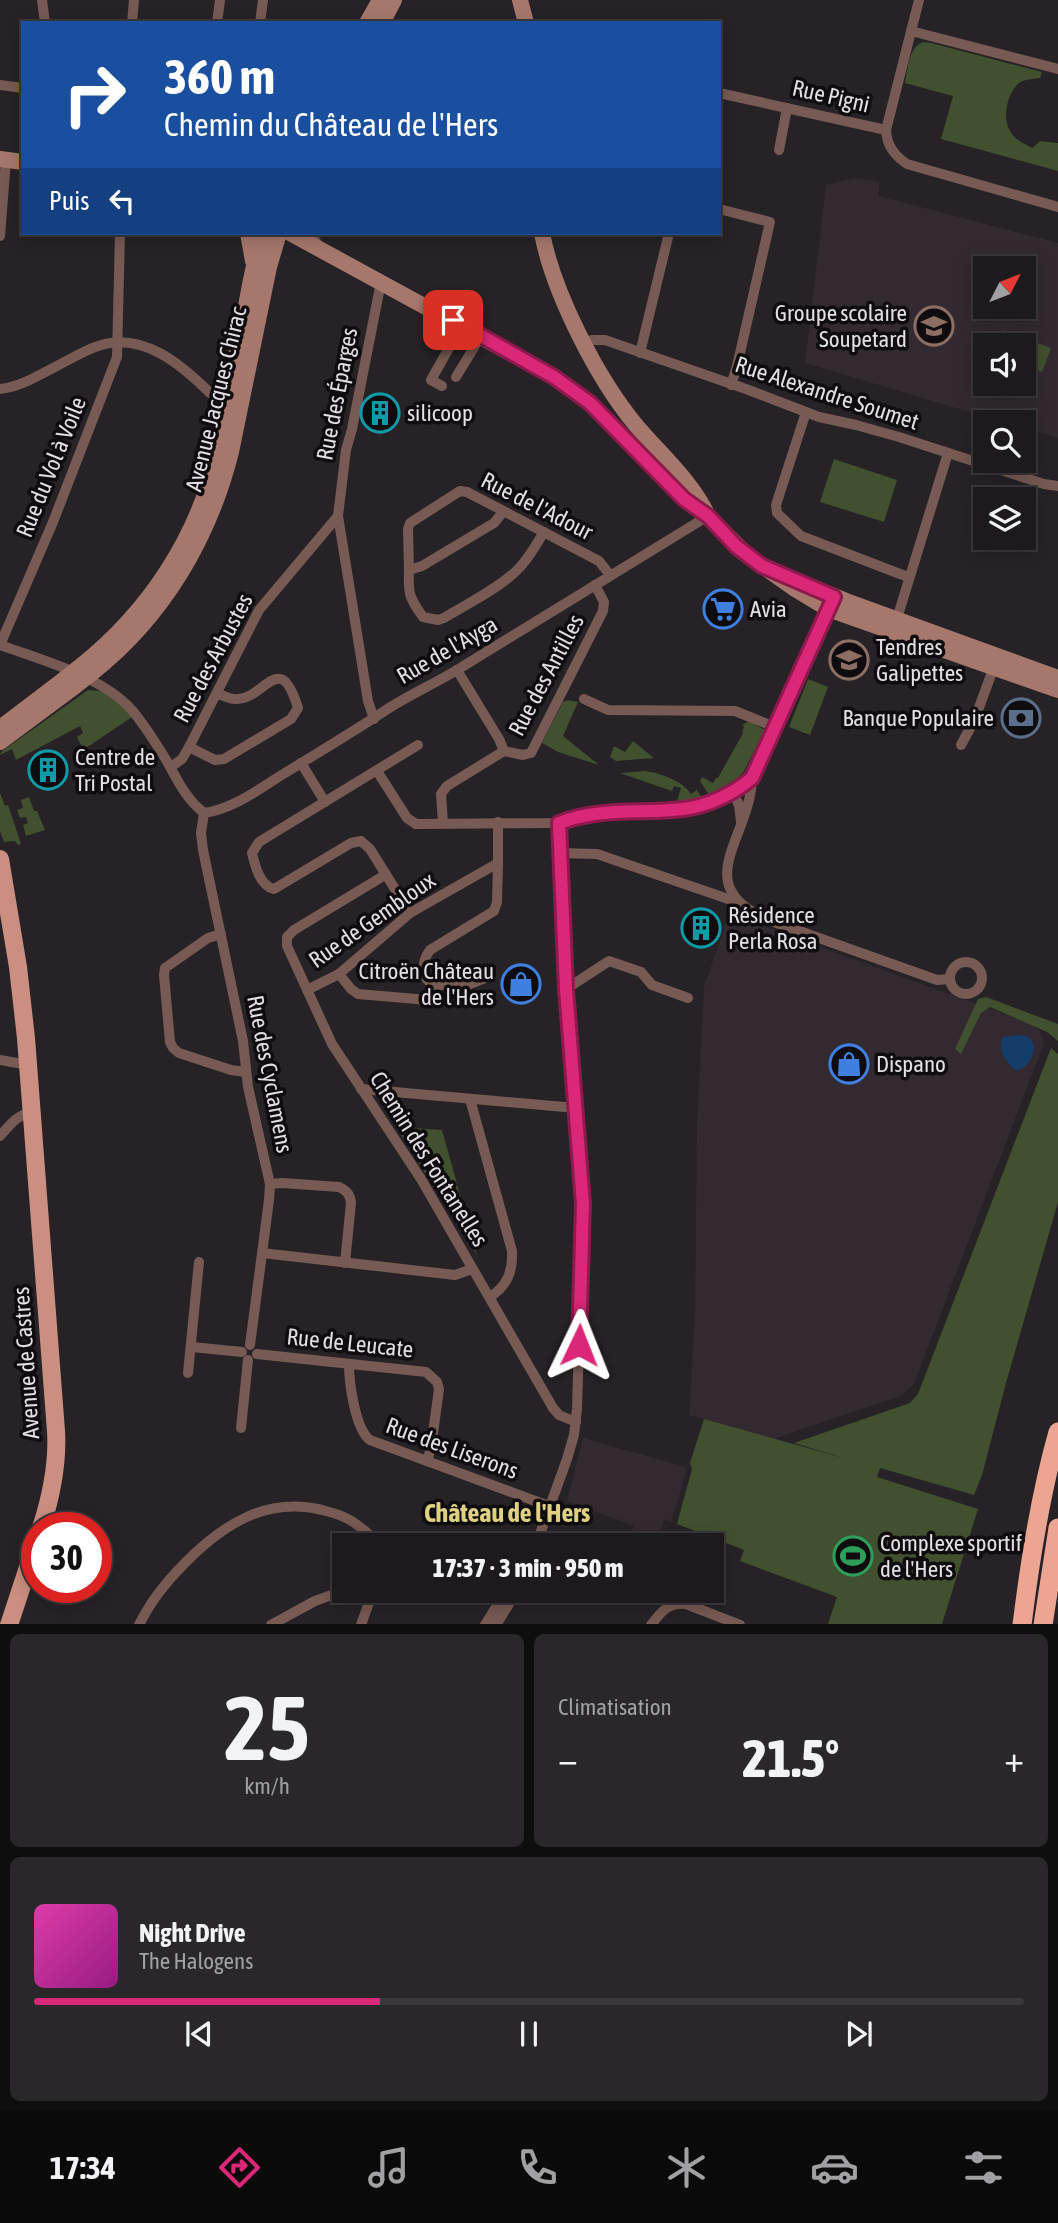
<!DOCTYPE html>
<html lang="fr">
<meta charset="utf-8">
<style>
:root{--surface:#1c1a1c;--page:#292729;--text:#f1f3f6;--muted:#a0a1a3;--line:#3a383b;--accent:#db2777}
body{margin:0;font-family:"Asap Condensed",sans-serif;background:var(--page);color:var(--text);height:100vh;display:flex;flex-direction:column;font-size:26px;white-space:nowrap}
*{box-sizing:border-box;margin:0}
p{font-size:23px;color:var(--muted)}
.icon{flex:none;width:38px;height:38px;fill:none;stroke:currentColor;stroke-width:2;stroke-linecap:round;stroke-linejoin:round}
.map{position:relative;height:1624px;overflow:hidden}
.details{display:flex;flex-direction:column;gap:10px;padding:10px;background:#0f0e0f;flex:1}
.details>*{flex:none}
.guide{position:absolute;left:21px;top:21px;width:700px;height:214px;border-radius:0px;box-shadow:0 4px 18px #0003,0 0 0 2px var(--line);background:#1a4fa0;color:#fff;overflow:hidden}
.needle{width:46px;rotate:48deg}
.fabs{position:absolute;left:973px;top:256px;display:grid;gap:14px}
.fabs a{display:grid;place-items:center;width:63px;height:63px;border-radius:0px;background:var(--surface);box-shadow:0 4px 18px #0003,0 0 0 2px var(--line);font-size:35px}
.speed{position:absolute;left:21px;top:1512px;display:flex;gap:14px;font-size:35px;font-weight:700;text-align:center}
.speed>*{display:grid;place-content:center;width:91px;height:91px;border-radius:50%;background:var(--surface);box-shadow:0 4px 18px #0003,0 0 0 2px var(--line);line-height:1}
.speed .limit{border:10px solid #d22;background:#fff;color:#111}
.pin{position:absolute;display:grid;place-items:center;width:60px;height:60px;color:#fff;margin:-30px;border-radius:14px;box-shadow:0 4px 10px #0006}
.me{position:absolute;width:77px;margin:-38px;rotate:2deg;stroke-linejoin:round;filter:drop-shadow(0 0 5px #0008)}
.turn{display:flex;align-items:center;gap:24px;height:147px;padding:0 28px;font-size:32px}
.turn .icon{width:91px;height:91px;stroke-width:2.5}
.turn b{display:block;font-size:49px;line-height:60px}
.then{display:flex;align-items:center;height:66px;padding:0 28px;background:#0003;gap:14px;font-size:26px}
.big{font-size:52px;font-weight:800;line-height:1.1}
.details .widget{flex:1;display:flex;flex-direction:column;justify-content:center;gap:10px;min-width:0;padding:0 24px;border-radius:10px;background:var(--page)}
.details .dial{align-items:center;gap:0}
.dial b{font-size:91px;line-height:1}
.song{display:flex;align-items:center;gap:21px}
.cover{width:84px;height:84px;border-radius:10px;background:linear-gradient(135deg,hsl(320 70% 55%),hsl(310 70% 35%))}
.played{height:7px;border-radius:4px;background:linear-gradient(90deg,var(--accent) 35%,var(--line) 35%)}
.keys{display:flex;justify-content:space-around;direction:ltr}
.heat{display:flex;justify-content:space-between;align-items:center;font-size:38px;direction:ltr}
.details .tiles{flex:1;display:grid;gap:10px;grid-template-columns:1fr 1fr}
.widget:last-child{grid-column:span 2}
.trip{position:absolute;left:332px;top:1533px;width:392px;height:70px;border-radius:0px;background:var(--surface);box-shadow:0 4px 18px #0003,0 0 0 2px var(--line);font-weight:800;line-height:70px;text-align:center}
.tabs{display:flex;height:112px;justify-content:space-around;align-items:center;background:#0b0a0b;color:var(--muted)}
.tabs .icon{width:49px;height:49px}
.tabs .on{color:var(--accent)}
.tabs b{font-size:32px;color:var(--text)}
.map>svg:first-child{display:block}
.built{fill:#322931;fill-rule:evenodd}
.green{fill:#41502e}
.water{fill:#143d6a}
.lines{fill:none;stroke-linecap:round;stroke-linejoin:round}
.street{stroke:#775a53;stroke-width:10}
.secondary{stroke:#a6786d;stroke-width:16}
.primary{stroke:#cb8f81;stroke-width:18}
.highway{stroke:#eca493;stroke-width:19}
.secondary-bridge{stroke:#a6786d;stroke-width:16}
.route-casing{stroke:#8e194d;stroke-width:18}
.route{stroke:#db2777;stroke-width:12}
.labels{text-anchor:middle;stroke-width:7;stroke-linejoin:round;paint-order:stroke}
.street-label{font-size:23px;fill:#e3dfe2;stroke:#0e0c0e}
.poi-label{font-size:23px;fill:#e3dfe2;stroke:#0e0c0e;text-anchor:start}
.quarter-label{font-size:26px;font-weight:bold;fill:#ded183;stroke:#0e0c0e}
</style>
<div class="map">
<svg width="1058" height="1625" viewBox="0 0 1058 1625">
<rect width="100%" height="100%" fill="#262226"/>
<g class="built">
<path d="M 854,178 L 879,182 L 879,196 L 1058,243 L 1058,438 L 1024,428 L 1024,422 L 1003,422 L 805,363 L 826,185 ZM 985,268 L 1024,268 L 1024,306 L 985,306 ZM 985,345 L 1024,345 L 1024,383 L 985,383 Z"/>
<path d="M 729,914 L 1032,1024 L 1040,1031 L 1044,1043 L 914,1384 L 901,1396 L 773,1439 L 689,1415 L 695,1311 L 697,1123 L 704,987 Z"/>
<path d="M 583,1438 L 686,1467 L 686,1473 L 671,1522 L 664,1520 L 658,1537 L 678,1545 L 625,1545 L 634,1526 L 567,1501 Z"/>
</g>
<g class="green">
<path d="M 923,42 L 931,43 L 1042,72 L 1040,78 C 1034,79 1024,79 1019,83 C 1007,93 1002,118 1010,131 C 1015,140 1023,143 1032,148 L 1040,141 L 1058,143 L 1058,171 L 941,139 L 953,96 L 905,83 C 908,69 908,48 923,42 Z"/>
<path d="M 1003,330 L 1051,348 L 1042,372 L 1024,365 L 1024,345 L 997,345 Z"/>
<path d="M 834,459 L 897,480 L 884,522 L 820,502 Z"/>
<path d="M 808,679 L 828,687 L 810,735 L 789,727 Z"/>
<path d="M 88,690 L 112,692 L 135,715 L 83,750 L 77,737 L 83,733 L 80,726 L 16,760 L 12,749 L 0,755 L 1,752 Z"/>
<path d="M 568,700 L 578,702 L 563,736 L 599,765 L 558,752 L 542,743 L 563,702 Z"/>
<path d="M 749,721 L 765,730 L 744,771 L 735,781 L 709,795 L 700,781 L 702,777 L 713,783 L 716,778 L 718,778 L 743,733 L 742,732 L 744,727 L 742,725 Z"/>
<path d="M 633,741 L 654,758 L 616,761 L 610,757 L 614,746 L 625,752 Z"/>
<path d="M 645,771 C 660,773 683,781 691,794 L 697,790 L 702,798 L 676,804 L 681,788 L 674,786 L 672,791 L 620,773 Z"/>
<path d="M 0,793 L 5,806 L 8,805 L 21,844 L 18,845 L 15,841 L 4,842 L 0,831 Z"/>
<path d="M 29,797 L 34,811 L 37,811 L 45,830 L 26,836 L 23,825 L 28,823 L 26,817 L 20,818 L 17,810 L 23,808 L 21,800 Z"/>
<path d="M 986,997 L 1058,1024 L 1058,1041 L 1047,1032 L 990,1007 L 981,1013 L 961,1054 L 955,1049 L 978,999 Z"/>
<path d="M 1051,1048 L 1058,1054 L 1058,1202 L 1006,1383 L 982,1475 L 974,1495 L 880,1468 L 877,1477 L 978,1509 L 942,1624 L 828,1624 L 837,1597 L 740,1561 L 744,1550 L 677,1524 L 692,1469 L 690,1463 L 704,1419 L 847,1459 L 794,1443 L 910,1403 L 918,1394 Z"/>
<path d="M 396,1127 L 442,1130 L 477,1255 Z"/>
</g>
<path class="water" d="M 1020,1035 C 1030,1036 1034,1040 1034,1050 C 1031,1061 1026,1070 1015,1070 C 1005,1060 998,1052 1003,1037 Z"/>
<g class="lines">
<g class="street">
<path d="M 42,0 L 45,23"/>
<path d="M 919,0 L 886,130 C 887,146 894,155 907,164 L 1058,207"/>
<path d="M 132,23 L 134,0"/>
<path d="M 217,23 L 220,0"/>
<path d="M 260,23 L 263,0"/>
<path d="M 911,31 L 1058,69"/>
<path d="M 0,85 L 23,88"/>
<path d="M 719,93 L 886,130"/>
<path d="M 779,150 L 787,108"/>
<path d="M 719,209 L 770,222 L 737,366 L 731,385"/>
<path d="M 311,233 L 320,249"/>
<path d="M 0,236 L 6,160"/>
<path d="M 584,343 L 592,340 L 605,340 L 746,389 L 819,417 L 856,425 L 899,437 L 1044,484 L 1058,486"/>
<path d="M 640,353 L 669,233"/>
<path d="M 456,377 L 481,336"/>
<path d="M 442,386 L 431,380 L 462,325"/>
<path d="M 0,389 C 20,387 37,376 55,367 C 69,360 83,351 98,346 C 143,331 182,365 211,394"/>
<path d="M 806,412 L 776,505 L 777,513 L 801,536 L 908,577"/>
<path d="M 503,512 L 494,523 L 422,566 L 409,570 C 408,593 409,598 423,617 L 438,620 L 444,618 C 467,604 494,591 514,573 C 527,562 535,546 544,532"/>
<path d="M 409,570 L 408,529 L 410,523 L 460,491 L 467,492 L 599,561 L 610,575"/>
<path d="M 895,625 L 948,453"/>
<path d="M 0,645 L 53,522 L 117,357 L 120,233"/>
<path d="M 0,645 C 39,659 96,675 126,704 C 138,715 149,733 158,747 C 174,770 181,795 204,813"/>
<path d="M 457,670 L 499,739 L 504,751 L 523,755 L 531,753 L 603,611 L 604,602 L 595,585"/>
<path d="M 584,699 L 608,710 L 735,711 L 775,727"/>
<path d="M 374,719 L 368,701 L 338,516 L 346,450 L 352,429 L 381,282"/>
<path d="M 961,745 L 974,721 L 995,664"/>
<path d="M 189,747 L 215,760 L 224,759 L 291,719 L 298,708 C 280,649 266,697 238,699 C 231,700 223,696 217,693"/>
<path d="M 301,763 L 325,802"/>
<path d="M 171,767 L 182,759 L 189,747 L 259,610 L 338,516"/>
<path d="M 377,771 L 407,818 L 416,824 L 559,823 L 590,813 L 684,809 L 733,793 L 752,778 L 830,605"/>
<path d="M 752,778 C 751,839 684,887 774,922 L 937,980 L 950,979"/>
<path d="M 733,793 L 739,805 L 741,822"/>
<path d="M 204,813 C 234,809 260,788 285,773 C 319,752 353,732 386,710 C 409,695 434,684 457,670 L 708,516"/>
<path d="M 204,813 L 201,833 L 203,850 L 243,1041 L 248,1087 L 270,1184 L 269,1200 L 250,1345"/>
<path d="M 443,823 L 441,794 L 447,786 L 504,751"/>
<path d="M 560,853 L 597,854 L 737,902"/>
<path d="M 385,875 L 294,930 L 287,937 L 287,946 L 332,1044 L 421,1179 L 553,1408 L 559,1415 L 576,1422"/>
<path d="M 410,913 L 370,849 L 361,841 L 351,843 L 274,889 C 260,886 255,866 252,853 L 259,842 L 418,745"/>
<path d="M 221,934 L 208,938 L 165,968 L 164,975 L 170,1042 L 173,1048 L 179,1053 L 231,1070 L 246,1072"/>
<circle cx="966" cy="978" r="16"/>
<path d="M 339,974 L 351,989 L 358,994 L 428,1000 L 434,996 L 437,985 L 467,985 L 485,978"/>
<path d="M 437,985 C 420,982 421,962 430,950 L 494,911 L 497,902 L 498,863"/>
<path d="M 566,989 L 609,961 L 641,972 L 652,985 L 688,998"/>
<path d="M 307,990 L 339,974 L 410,913 L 498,863 L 498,822"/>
<path d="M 0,1060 L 28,1065"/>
<path d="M 361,1089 L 576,1108"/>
<path d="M 470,1099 L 512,1251 C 513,1272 507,1286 490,1297"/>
<path d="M 0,1136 C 10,1125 17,1114 32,1113"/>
<path d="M 270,1184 L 282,1183 L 339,1187 C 347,1191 350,1194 351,1203 L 345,1263"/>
<path d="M 262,1253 L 455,1275 L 472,1269"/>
<path d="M 192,1347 L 242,1352"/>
<path d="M 257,1354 L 426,1372 L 437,1382 L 439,1389 L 431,1448 L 427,1461"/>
<path d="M 349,1364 C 349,1382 355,1429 370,1440 L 557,1509"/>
<path d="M 188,1373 L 199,1262"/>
<path d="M 241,1428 L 248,1360"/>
<path d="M 536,1545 L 567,1459 L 574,1435 L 577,1409 L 583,1204 L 566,989 L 559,823"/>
<path d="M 139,1625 C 150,1602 166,1582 184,1564 C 223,1524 268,1495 326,1511 C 338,1514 351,1519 360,1527 C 367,1532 374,1539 380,1545"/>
<path d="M 271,1625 L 315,1601 L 345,1590"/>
<path d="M 361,1625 L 373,1591"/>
<path d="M 485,1625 L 506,1591"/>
<path d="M 496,1625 L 517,1591"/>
<path d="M 651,1625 C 661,1612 668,1602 686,1604 L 740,1625"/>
</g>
<g class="secondary">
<path d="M 520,0 L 526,23"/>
<path d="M 367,23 L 380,0"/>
<path d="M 382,23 L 394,0"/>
<path d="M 0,159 L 23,162"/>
<path d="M 248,233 L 253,261"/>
<path d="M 290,233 L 554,377 L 590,403 L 684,499 L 708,516 L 747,555 L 795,589 L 828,609 L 1058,690"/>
<path d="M 542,233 C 553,292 597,378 635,424 C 660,454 691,480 708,516"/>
<path d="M 797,581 L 846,601 L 1058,678"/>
<path d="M 82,665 C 148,612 196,540 216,458 C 226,416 232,373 241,332 C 248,299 252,264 264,233"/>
<path d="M 92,673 C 163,617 209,539 231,452 L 269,267 L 279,233"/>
<path d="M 0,728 L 63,680"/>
<path d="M 0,742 L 74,687"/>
</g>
<g class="primary">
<path d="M 0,859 L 18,967 L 26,1038 L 56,1431 C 58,1464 51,1497 41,1528"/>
<path d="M 9,1625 L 37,1540"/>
</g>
<g class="highway">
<path d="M 1022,1625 C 1030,1560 1040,1495 1058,1432"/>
<path d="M 1043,1625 L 1058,1528"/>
</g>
<g class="secondary-bridge">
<path d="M 63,680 L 82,665"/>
<path d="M 74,687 L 92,673"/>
</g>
</g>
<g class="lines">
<g class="route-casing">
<path id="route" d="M 453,320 L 554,377 L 590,403 L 684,499 L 708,516 L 736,546 L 762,566 L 834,597 L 752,778 C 733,794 708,806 683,809 C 641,814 599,807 559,823 L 566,989 L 583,1204 L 579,1345"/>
</g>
<use href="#route" class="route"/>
</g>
<defs>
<g id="school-ring" transform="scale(2.0125)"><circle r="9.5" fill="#0e0c0e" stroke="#8d6e63" stroke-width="1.5"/><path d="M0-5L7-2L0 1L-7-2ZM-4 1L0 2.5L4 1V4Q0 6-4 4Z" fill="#8d6e63"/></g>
<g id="building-ring" transform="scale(2.0125)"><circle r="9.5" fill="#0e0c0e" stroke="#0f9aa8" stroke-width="1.5"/><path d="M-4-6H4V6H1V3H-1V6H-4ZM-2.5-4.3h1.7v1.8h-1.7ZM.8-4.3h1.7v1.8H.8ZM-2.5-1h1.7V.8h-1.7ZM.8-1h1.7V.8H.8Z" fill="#0f9aa8"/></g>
<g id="supermarket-ring" transform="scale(2.0125)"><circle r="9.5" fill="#0e0c0e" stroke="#3f7fe0" stroke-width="1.5"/><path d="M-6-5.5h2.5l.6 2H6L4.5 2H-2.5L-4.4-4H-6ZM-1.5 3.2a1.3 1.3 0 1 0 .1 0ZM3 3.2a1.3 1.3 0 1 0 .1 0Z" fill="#3f7fe0"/></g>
<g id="bank-ring" transform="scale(2.0125)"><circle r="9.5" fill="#0e0c0e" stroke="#5c6f8a" stroke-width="1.5"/><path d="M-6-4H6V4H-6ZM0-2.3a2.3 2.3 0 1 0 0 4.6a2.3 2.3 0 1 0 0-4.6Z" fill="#5c6f8a"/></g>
<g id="shop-ring" transform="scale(2.0125)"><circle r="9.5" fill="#0e0c0e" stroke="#3f7fe0" stroke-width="1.5"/><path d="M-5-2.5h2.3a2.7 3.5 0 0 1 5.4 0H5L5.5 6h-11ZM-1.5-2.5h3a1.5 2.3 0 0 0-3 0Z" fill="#3f7fe0"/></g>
<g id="stadium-ring" transform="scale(2.0125)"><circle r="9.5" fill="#0e0c0e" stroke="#2e9e5b" stroke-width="1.5"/><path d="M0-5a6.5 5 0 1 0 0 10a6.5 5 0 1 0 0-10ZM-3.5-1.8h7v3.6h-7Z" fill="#2e9e5b"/></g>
</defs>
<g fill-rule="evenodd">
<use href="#school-ring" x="934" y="326"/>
<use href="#building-ring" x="380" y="413"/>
<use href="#supermarket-ring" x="723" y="609"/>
<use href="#school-ring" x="849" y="660"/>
<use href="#bank-ring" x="1021" y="718"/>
<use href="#building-ring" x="48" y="770"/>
<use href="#building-ring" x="701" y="928"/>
<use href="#shop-ring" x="521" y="984"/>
<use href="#shop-ring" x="849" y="1064"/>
<use href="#stadium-ring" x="853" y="1556"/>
</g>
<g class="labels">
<g class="street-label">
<text transform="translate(831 96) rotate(13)" y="8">Rue Pigni</text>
<text transform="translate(827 393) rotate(18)" y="8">Rue Alexandre Soumet</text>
<text transform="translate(337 394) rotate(-79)" y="8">Rue des Éparges</text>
<text transform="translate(216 399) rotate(-76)" y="8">Avenue Jacques Chirac</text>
<text transform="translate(51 467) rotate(-68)" y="8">Rue du Vol à Voile</text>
<text transform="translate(537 506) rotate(27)" y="8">Rue de l'Adour</text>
<text transform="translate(447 650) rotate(-30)" y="8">Rue de l'Ayga</text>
<text transform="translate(213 658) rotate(-62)" y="8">Rue des Arbustes</text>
<text transform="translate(546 675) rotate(-62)" y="8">Rue des Antilles</text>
<text transform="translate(372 920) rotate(-35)" y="8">Rue de Gembloux</text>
<text transform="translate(270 1074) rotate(79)" y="8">Rue des Cyclamens</text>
<text transform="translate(429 1159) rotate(58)" y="8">Chemin des Fontanelles</text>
<text transform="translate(350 1343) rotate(6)" y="8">Rue de Leucate</text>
<text transform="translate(26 1363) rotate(-94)" y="8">Avenue de Castres</text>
<text transform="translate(452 1448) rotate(20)" y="8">Rue des Liserons</text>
</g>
<g class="poi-label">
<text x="907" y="321" text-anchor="end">Groupe scolaire<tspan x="907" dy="26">Soupetard</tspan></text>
<text x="407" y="421">silicoop</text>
<text x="750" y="617">Avia</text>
<text x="876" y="655">Tendres<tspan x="876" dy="26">Galipettes</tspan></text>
<text x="994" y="726" text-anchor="end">Banque Populaire</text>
<text x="75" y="765">Centre de<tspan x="75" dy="26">Tri Postal</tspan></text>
<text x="728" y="923">Résidence<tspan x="728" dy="26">Perla Rosa</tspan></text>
<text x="494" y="979" text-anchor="end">Citroën Château<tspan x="494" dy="26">de l'Hers</tspan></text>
<text x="876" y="1072">Dispano</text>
<text x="880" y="1551">Complexe sportif<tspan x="880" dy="26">de l'Hers</tspan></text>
</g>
<g class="quarter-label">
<text x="507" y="1522">Château de l'Hers</text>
</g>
</g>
</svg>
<div class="fabs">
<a><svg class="needle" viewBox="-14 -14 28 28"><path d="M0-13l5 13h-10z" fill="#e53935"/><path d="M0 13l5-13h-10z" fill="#a0a1a3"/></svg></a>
<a><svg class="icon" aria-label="sound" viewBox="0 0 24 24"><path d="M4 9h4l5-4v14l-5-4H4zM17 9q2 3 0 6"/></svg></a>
<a><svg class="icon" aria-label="search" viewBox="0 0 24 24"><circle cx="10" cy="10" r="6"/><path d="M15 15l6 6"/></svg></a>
<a><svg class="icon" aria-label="layers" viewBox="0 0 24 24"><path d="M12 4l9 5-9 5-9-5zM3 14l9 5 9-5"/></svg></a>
</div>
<div class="speed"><div class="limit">30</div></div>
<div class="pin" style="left:453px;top:320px;background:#d93025"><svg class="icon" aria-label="arrive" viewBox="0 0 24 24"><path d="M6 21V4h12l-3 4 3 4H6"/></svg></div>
<svg class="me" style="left:579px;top:1345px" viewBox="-20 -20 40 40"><path d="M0-17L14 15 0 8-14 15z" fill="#db2777" stroke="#fff" stroke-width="4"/></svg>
<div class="trip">17:37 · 3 min · 950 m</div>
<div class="guide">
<div class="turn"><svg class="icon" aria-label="right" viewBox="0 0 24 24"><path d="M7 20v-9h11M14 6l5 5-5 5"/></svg><div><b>360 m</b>Chemin du Château de l'Hers</div></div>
<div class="then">Puis<svg class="icon" aria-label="left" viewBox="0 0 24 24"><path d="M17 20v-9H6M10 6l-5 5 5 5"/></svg></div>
</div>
</div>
<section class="details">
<div class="tiles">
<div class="widget dial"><b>25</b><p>km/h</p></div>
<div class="widget"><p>Climatisation</p>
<div class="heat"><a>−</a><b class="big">21.5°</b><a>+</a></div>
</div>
<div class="widget">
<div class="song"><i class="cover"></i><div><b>Night Drive</b><p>The Halogens</p></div></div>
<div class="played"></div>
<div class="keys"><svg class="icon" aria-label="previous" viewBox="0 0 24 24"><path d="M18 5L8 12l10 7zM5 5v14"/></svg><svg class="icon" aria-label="pause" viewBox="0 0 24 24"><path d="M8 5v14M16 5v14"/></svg><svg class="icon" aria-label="next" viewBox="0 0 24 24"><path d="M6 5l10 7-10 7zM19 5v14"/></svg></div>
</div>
</div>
</section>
<nav class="tabs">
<b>17:34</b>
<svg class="icon on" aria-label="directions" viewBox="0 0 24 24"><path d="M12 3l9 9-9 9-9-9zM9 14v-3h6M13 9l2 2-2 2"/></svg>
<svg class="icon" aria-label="music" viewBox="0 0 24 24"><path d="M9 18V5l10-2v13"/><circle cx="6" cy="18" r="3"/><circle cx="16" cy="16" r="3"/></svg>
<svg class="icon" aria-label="phone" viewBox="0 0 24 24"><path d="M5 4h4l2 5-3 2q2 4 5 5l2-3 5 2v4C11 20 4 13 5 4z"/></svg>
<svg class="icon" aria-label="climate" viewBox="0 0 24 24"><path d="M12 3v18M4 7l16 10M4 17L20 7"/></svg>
<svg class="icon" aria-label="car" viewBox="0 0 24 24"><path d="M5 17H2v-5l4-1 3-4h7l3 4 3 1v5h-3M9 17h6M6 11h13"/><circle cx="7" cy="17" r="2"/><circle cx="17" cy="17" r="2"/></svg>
<svg class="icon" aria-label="filters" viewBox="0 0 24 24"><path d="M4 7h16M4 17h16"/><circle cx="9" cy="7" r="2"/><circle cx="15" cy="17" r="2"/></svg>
</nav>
